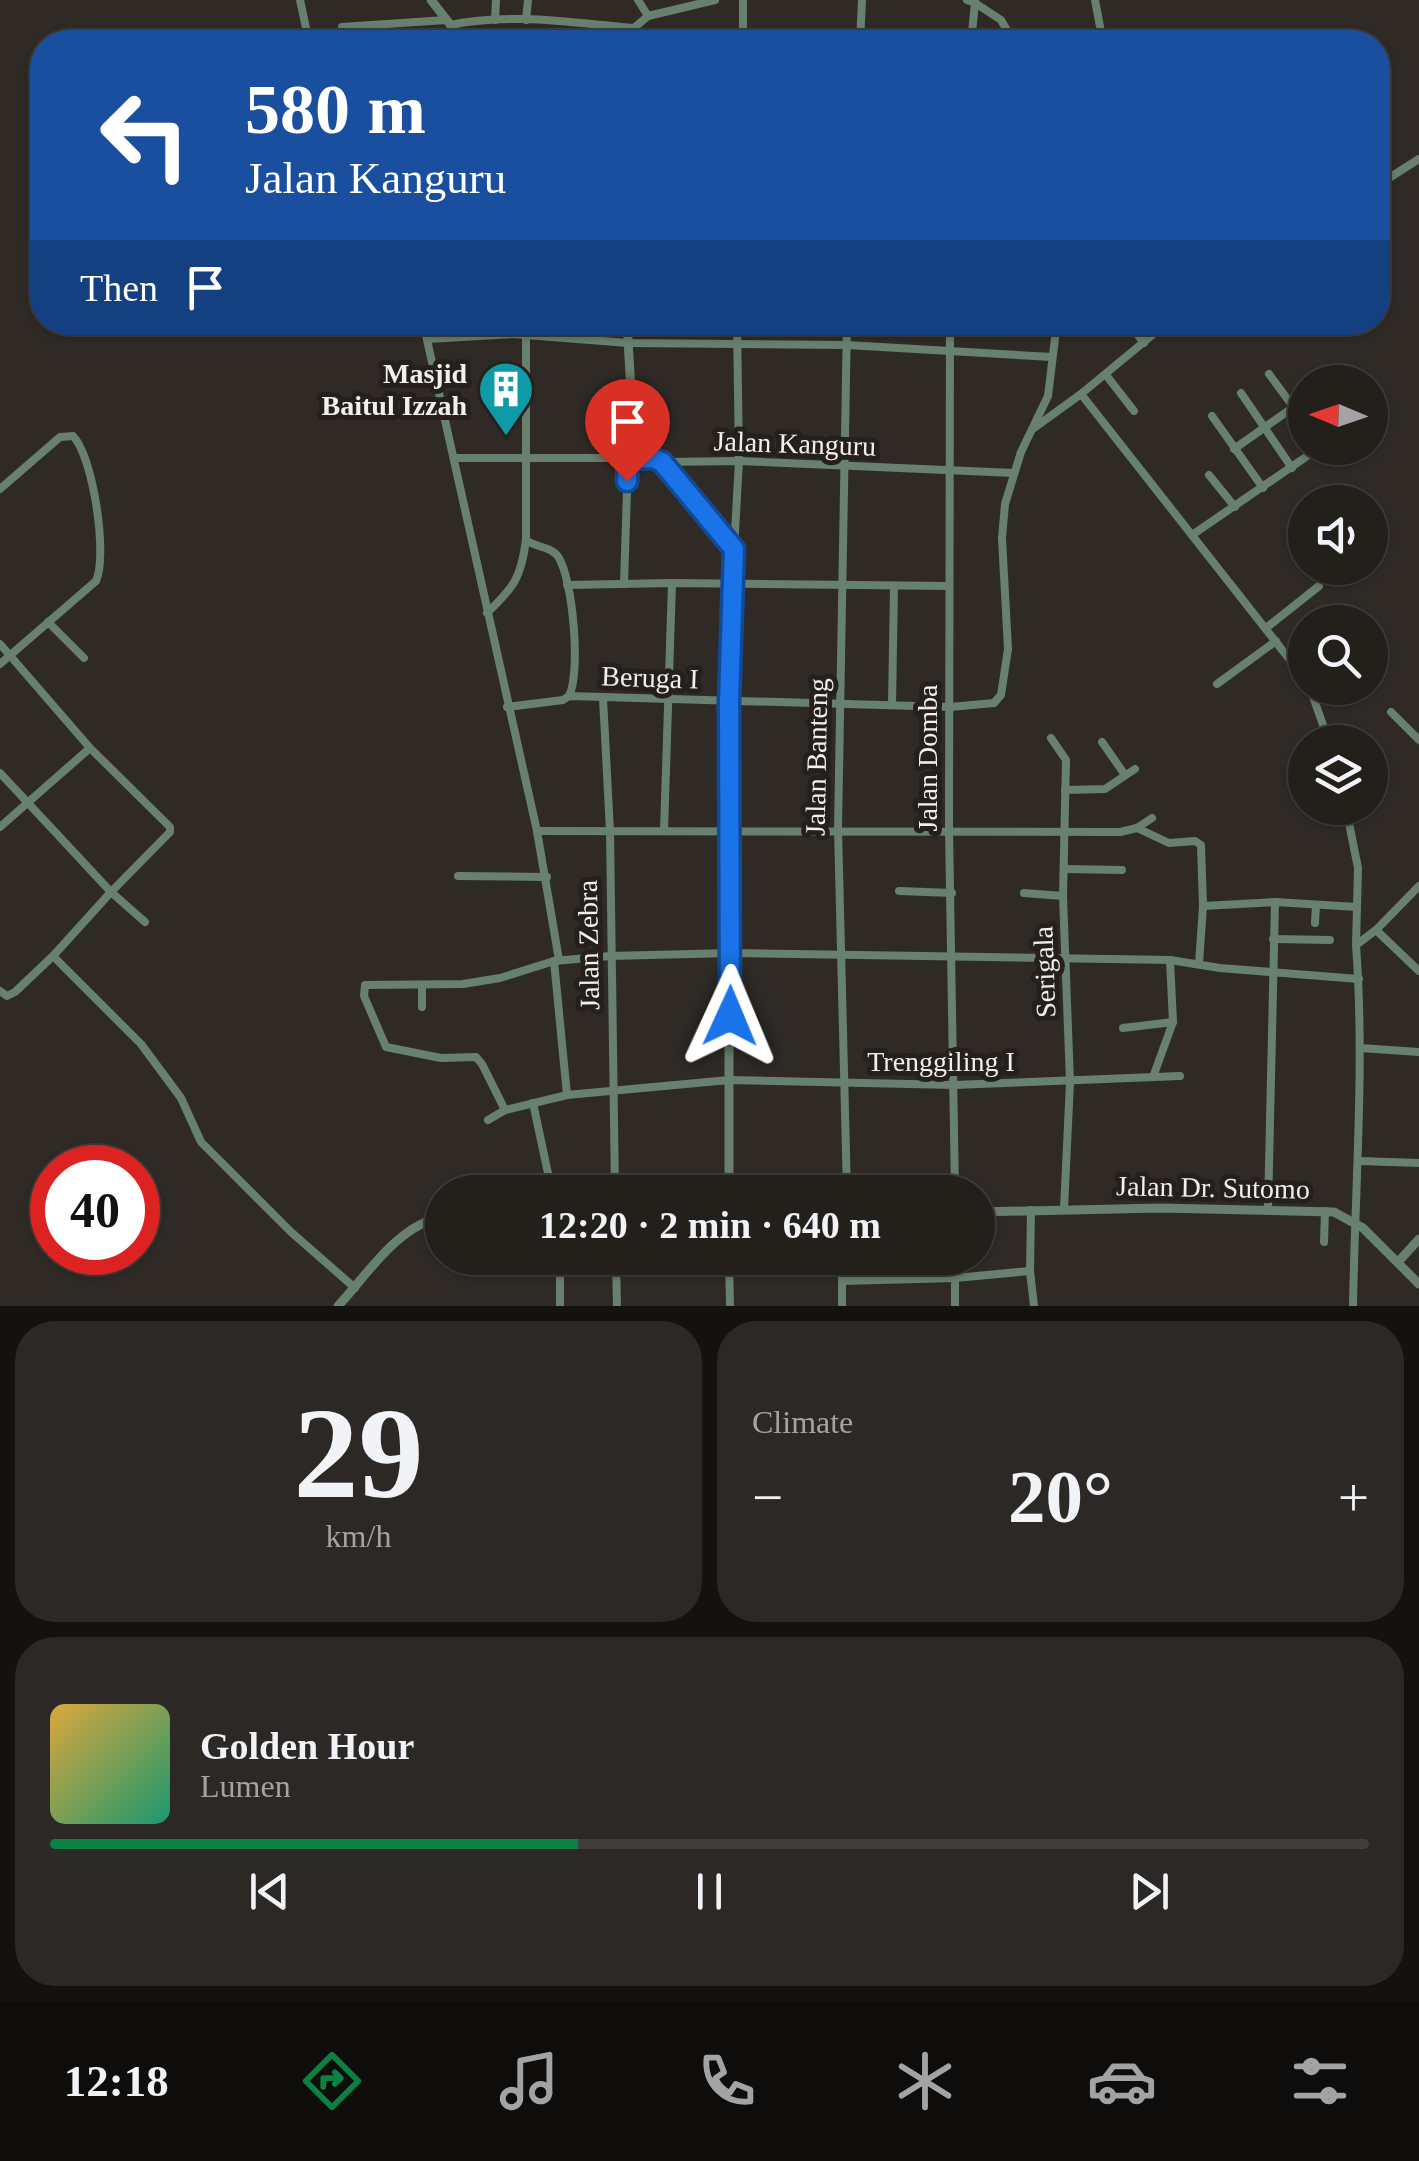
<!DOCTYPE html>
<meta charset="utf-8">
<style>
:root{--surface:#23201c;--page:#2b2825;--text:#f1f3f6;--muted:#a3a3a3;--line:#403e3b;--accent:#0b8043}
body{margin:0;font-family:Georgia,serif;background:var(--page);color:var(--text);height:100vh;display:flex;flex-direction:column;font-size:38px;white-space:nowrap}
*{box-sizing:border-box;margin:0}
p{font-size:32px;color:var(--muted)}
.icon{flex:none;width:55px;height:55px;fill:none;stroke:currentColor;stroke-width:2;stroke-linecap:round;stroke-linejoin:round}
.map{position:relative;height:1306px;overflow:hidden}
.side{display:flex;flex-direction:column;gap:15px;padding:15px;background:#13120f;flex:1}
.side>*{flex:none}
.banner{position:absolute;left:30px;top:30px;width:1360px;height:305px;border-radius:40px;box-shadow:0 2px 8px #0004,0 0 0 2px var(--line);background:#1a4fa0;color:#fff;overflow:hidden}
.needle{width:65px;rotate:272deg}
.controls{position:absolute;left:1288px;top:365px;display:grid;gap:20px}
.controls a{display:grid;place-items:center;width:100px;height:100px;border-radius:50%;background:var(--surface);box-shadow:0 2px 8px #0004,0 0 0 2px var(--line);font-size:50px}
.speed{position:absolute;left:30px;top:1145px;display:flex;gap:20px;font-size:50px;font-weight:700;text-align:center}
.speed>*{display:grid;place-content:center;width:130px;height:130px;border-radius:50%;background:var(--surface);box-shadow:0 2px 8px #0004,0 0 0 2px var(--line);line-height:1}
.speed .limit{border:15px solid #d22;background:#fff;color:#111}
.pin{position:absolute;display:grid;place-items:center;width:85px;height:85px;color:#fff;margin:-102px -42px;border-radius:50% 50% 50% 0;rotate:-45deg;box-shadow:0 0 10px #0007}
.pin .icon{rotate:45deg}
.me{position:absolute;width:110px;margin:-55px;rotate:1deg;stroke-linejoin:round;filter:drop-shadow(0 0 8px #0008)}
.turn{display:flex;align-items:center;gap:35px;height:210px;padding:0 50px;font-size:45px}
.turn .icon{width:130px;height:130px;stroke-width:2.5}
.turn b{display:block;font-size:70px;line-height:85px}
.then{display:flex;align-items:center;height:95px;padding:0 50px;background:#0003;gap:20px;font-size:38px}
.big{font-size:75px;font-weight:700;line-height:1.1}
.side .card{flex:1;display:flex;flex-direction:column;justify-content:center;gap:15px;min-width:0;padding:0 35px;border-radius:40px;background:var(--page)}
.side .dial{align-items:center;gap:0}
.dial b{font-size:130px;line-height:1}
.song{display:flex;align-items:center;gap:30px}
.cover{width:120px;height:120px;border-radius:15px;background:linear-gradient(135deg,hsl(40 70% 55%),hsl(160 70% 35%))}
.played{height:10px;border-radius:5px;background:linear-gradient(90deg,var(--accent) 40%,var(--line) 40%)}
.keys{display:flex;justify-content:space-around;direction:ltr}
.heat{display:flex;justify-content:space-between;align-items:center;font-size:55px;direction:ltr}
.side .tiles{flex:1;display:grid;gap:15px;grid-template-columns:1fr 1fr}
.card:last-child{grid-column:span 2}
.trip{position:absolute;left:425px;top:1175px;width:570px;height:100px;border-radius:50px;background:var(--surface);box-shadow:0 2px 8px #0004,0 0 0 2px var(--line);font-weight:700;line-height:100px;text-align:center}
.menu{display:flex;height:160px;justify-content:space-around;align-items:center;background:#0e0d0b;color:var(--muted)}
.menu .icon{width:70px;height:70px}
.menu .selected{color:var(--accent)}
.menu b{font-size:45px;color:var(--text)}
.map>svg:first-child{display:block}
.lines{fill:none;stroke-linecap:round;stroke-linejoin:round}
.minor{stroke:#68806e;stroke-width:8}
.tertiary{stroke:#68806e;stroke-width:9}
.route-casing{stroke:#114b97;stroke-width:25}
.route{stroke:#1a73e8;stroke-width:18}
.labels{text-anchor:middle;stroke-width:10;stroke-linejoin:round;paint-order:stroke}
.poi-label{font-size:28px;font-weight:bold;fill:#f2efec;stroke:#26201c;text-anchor:end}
.street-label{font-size:28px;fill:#f2efec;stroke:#26201c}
</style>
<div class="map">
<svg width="1419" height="1306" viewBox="0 0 1419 1306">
<rect width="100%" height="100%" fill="#2f2a26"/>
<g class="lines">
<g class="minor">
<path d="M 300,0 L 309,42"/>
<path d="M 967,0 L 975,3 L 971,42"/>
<path d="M 975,0 L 975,3 L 1001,20 L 1014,42"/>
<path d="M 1095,0 L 1103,42"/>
<path d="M 648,16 L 715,0"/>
<path d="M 495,20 L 496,0"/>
<path d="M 526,20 L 528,0"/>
<path d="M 450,25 C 510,12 574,23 634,28"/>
<path d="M 342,27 L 446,20"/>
<path d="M 633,42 L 634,28 L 648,16 L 638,0"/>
<path d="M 743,42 L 743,0"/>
<path d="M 860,42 L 862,0"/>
<path d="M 1378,185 L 1419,159"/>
<path d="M 423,322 L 537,831 L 559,960"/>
<path d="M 950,322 L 949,829 L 955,1192"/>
<path d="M 1128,322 L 1144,343"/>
<path d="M 428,339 L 513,334 L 628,343 L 847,345 L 1052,357"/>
<path d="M 1269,374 L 1305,423"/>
<path d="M 1106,375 L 1134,411"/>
<path d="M 1241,393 L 1292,468"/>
<path d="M 1081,394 L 1305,679"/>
<path d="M 1212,416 L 1263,488"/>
<path d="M 1034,428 L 1081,394 L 1168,322"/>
<path d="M 1234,449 L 1305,399"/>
<path d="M 456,458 L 653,458 L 662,462 L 739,461 L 1014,473"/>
<path d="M 1209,475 L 1235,507"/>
<path d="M 0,489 L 60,437 L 73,436 C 93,456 108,555 96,581 L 0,664"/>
<path d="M 1192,535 L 1319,448"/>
<path d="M 526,540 C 536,548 552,546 559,558 C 573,582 581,672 569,696"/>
<path d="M 734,549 L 739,461 L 737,322"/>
<path d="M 624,584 L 628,459"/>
<path d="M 567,585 L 672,583 L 949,586"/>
<path d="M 487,613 C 514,587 521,578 526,540 L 526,322"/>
<path d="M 48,622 L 84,658"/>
<path d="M 1266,628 L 1319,586"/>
<path d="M 0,644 L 90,748 L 170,827 L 170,832 L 111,892 L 145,922"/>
<path d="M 1217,684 L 1276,641"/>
<path d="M 1310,688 L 1329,742"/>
<path d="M 603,698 L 610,831 L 615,1192"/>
<path d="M 892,704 L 894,587"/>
<path d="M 507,707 L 563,700 L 569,696 L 950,707 L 994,703 L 1001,695 L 1008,649 L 1002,538 L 1005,504 L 1021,452 L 1048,396 L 1057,322"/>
<path d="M 1391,712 L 1419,740"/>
<path d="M 1051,738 L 1066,760 L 1063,896 L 1070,1082 L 1064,1209"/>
<path d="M 1102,742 L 1125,775"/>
<path d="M 0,773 L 111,892 L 53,956 L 141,1044 L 181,1098 L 201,1142 L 291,1232 L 355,1288"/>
<path d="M 1065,790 L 1105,789 L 1135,769"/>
<path d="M 1346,808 L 1358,868 L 1356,945"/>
<path d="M 0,827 L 90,748"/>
<path d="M 1137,828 L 1169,843 L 1195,841 L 1201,845 L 1203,906 L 1199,964"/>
<path d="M 537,831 L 1120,832 L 1137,828 L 1152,818"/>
<path d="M 664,831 L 672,583"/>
<path d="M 1064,869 L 1122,870"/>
<path d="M 458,876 L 547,877"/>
<path d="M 899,891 L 952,893"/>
<path d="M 1024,893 L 1063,896"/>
<path d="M 1203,906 L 1275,902 L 1357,907"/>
<path d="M 1315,923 L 1316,905"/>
<path d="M 1376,930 L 1419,971"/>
<path d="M 1273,939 L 1330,940"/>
<path d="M 554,961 L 567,1095"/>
<path d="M 0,991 L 7,996 L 15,992 L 53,956"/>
<path d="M 422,1007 L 422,985"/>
<path d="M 1123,1028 L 1173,1022"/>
<path d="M 1360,1048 L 1419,1052"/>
<path d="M 1153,1077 L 1173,1022 L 1170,960"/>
<path d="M 533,1103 L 552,1192"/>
<path d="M 505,1110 L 482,1064 L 476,1057 L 441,1058 L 386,1047 L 364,996 L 365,985 L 463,984 L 500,978 L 554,961 L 610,956 L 731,953 L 1170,960 L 1220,968 L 1359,979"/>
<path d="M 488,1120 L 505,1110 L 567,1095 L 729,1080 L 954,1085 L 1180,1076"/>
<path d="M 1360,1161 L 1419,1163"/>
<path d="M 847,1192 L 838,829 L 847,322"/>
<path d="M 1268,1209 L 1275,902"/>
<path d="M 1031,1210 L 1030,1271 L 1034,1306"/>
<path d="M 1324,1242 L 1325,1211"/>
<path d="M 616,1258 L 617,1306"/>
<path d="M 729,1258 L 730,1306"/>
<path d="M 955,1258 L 955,1306"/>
<path d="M 842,1281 L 955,1278 L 1030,1271"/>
<path d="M 560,1306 L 560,1258"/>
<path d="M 842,1306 L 842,1258"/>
<path d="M 1353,1306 C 1355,1185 1365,1065 1356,945 L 1376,930 L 1419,886"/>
</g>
<g class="tertiary">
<path d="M 431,0 L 464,42"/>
<path d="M 627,322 L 632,409 L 637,429 L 734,549 L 729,702 L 729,1192"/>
<path d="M 978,1212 L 1160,1208 L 1334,1212 L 1363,1228 L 1419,1284"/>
<path d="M 1398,1262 L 1419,1239"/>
<path d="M 338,1306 C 367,1275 398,1225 442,1217"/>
</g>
</g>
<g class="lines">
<g class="route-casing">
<path id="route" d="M 627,481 L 628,459 L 652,458 L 662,462 L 734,549 L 729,702 L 730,1016"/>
</g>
<use href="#route" class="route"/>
</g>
<defs>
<g id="building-pin" transform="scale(2.875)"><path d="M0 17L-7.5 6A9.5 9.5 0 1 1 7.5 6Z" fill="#0f9aa8" stroke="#26201c"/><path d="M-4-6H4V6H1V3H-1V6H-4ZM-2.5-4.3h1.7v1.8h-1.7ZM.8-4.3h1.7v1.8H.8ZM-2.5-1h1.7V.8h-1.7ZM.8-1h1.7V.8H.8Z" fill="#fff"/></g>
</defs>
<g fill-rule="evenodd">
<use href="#building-pin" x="506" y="389"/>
</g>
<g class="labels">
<g class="poi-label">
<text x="467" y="383">Masjid<tspan x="467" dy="32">Baitul Izzah</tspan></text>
</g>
<g class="street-label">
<text transform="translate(795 443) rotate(2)" y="10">Jalan Kanguru</text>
<text transform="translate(650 677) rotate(2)" y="10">Beruga I</text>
<text transform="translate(816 757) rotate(-89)" y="10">Jalan Banteng</text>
<text transform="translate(927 758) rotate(-90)" y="10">Jalan Domba</text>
<text transform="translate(588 945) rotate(-91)" y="10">Jalan Zebra</text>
<text transform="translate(1044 972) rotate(-92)" y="10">Serigala</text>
<text x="941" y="1071">Trenggiling I</text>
<text transform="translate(1213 1187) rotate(1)" y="10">Jalan Dr. Sutomo</text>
</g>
</g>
</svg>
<div class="controls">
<a><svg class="needle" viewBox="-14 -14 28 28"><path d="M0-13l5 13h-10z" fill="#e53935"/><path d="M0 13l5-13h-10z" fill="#a3a3a3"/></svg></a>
<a><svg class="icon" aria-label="sound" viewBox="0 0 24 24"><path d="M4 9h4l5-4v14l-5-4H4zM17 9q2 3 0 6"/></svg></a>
<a><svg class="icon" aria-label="search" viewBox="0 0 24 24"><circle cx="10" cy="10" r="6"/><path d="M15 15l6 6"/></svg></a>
<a><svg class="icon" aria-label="layers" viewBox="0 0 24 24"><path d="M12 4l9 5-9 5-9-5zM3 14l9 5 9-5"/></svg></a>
</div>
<div class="speed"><div class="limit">40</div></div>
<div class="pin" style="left:627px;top:481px;background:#d93025"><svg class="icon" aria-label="arrive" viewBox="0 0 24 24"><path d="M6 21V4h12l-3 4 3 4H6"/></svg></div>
<svg class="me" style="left:730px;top:1016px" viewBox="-20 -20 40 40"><path d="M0-17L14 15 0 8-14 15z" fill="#1a73e8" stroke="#fff" stroke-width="4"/></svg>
<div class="trip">12:20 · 2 min · 640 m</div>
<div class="banner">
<div class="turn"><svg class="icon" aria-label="left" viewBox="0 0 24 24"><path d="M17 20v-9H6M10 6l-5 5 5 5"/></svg><div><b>580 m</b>Jalan Kanguru</div></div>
<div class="then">Then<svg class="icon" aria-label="arrive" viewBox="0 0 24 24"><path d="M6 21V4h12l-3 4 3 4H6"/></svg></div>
</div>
</div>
<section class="side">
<div class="tiles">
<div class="card dial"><b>29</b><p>km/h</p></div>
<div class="card"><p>Climate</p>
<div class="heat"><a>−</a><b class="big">20°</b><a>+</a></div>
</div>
<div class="card">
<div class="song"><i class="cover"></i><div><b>Golden Hour</b><p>Lumen</p></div></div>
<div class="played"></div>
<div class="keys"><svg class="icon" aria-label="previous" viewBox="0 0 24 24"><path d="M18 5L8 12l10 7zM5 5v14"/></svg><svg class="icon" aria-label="pause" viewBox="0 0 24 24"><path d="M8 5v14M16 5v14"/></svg><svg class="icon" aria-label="next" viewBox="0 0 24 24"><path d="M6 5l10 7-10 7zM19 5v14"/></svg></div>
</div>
</div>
</section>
<nav class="menu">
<b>12:18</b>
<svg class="icon selected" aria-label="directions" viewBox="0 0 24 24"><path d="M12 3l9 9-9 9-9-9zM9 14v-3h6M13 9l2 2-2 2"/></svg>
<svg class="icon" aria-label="music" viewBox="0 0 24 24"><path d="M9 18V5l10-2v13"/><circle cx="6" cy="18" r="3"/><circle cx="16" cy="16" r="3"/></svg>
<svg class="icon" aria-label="phone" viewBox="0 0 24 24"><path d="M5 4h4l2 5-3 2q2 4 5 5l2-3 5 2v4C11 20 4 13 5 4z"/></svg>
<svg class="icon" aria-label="climate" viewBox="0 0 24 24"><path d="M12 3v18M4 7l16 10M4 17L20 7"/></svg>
<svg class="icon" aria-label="car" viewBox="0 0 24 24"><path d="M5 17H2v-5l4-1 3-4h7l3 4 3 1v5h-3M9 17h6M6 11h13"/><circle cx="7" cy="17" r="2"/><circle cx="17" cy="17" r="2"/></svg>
<svg class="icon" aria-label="filters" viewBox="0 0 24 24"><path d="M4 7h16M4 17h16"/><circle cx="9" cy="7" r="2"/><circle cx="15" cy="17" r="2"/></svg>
</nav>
